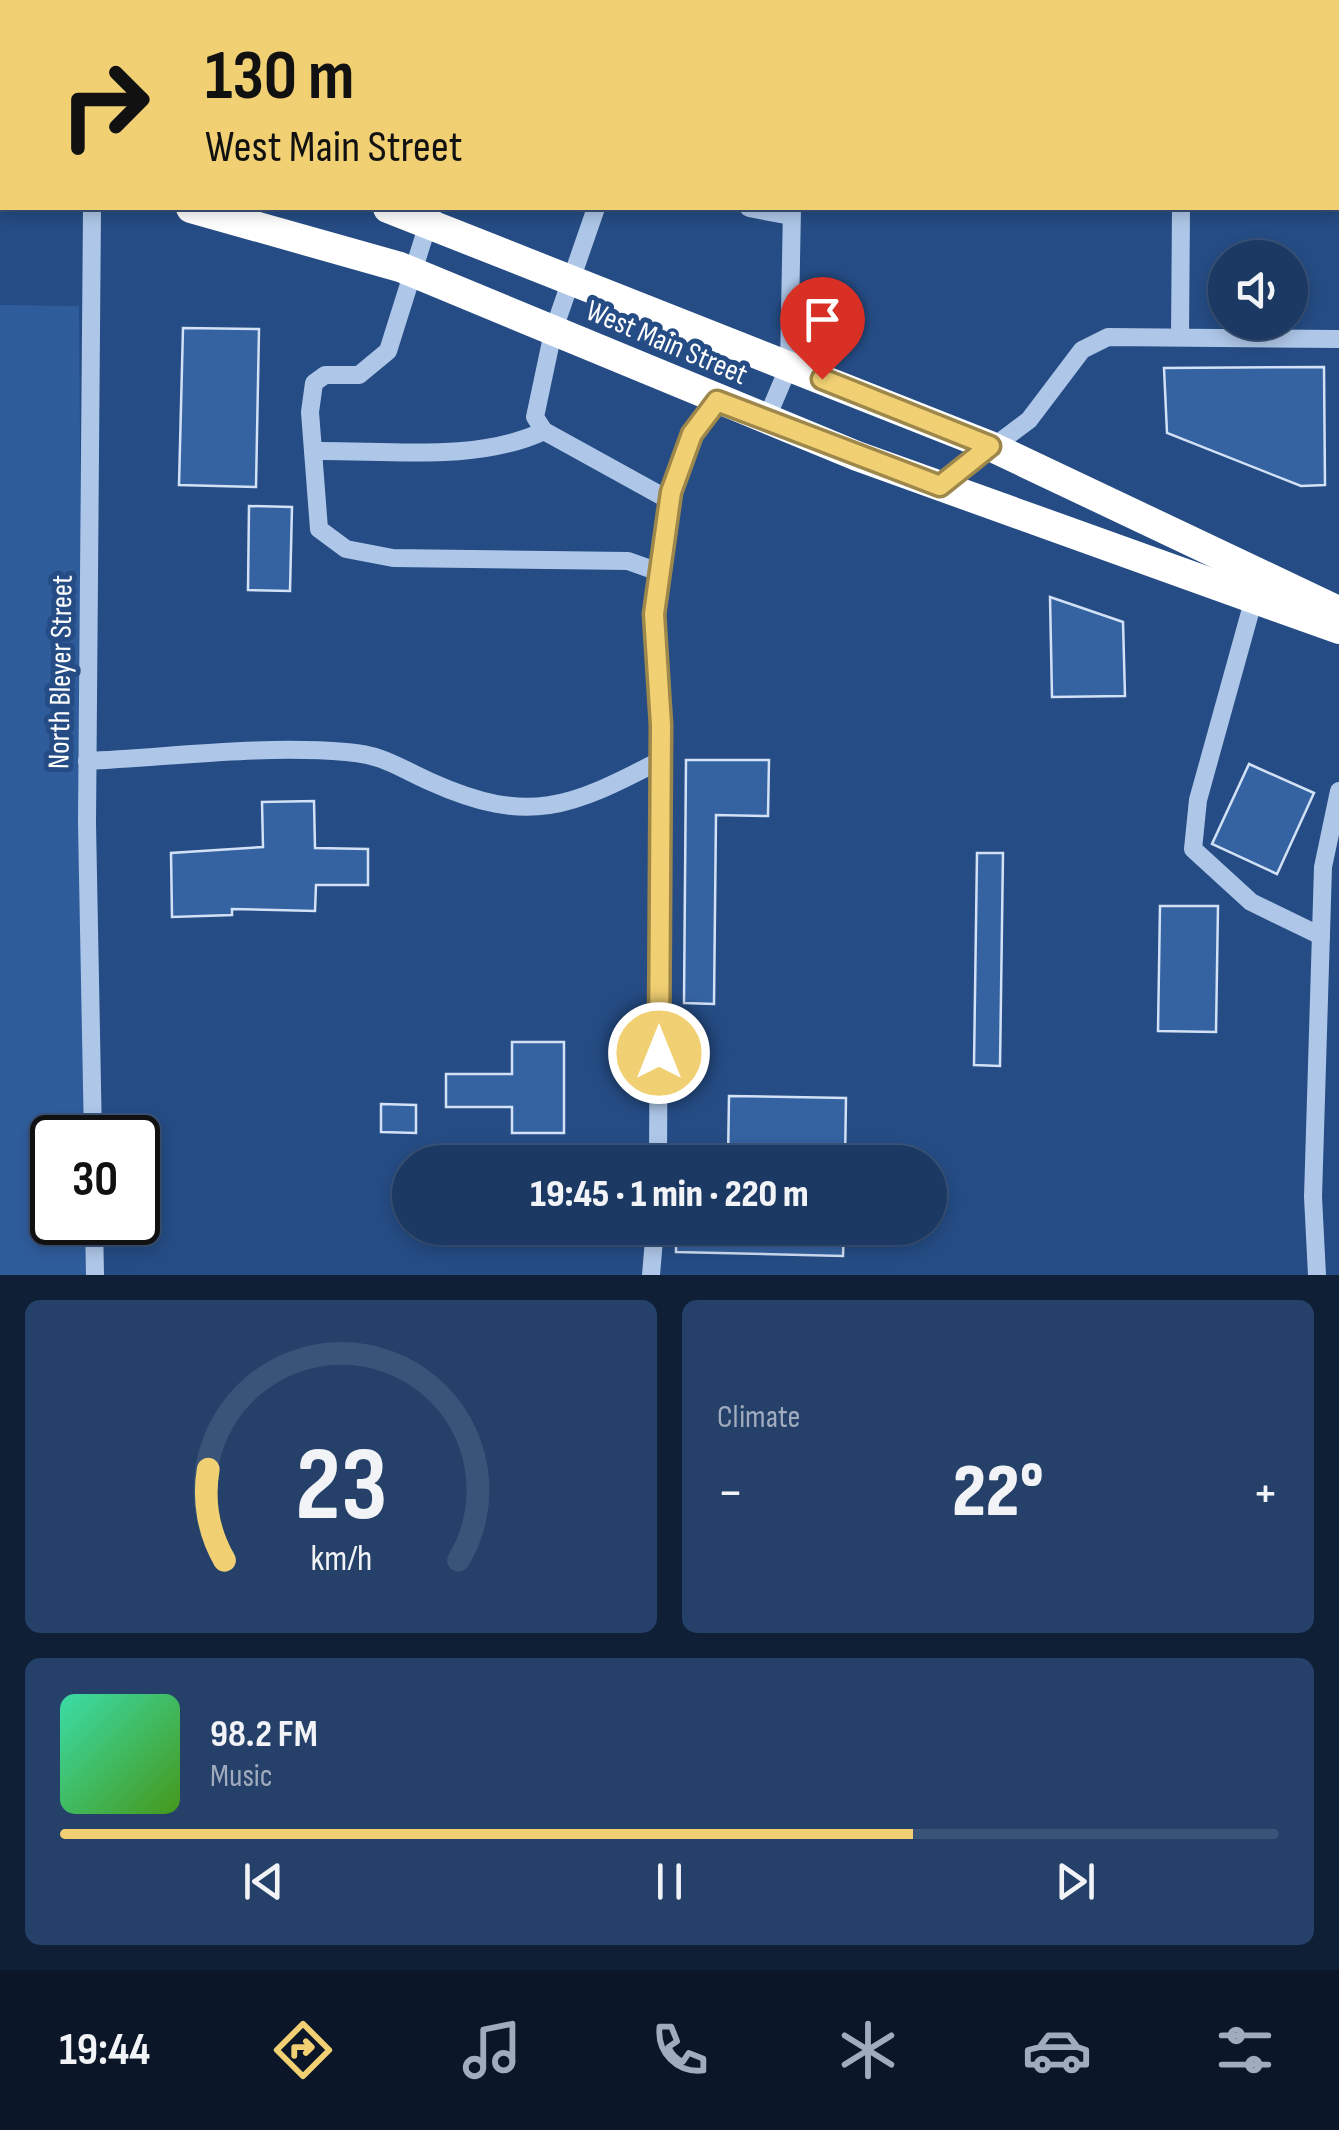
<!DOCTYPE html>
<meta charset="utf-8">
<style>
:root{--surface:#1c3963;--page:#254069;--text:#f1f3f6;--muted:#a0acbe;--line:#3a5378;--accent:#f1d073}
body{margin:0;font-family:"Sofia Sans Condensed",sans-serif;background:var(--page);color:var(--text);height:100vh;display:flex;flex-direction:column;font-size:38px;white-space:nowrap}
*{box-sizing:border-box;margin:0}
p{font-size:32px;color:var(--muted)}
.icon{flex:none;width:55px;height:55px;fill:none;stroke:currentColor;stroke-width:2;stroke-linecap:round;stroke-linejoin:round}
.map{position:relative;height:1275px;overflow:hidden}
.side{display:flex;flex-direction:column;gap:25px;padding:25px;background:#0f1f36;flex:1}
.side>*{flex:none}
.guide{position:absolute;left:0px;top:0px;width:1340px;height:210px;box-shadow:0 5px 15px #0003,0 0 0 2px var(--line);background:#f1d073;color:#111;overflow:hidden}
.tools{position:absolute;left:1208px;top:240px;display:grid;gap:20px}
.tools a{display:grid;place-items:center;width:100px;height:100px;border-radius:50%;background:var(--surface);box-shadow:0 5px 15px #0003,0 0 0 2px var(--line);font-size:50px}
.speed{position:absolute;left:30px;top:1115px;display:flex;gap:20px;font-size:50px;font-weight:700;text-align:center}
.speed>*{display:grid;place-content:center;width:130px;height:130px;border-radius:50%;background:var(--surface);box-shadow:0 5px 15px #0003,0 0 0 2px var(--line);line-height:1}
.speed .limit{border:5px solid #111;border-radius:15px;background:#fff;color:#111}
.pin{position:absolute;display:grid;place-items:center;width:85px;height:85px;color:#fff;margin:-102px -42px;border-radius:50% 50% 50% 0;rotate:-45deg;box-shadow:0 0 10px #0007}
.pin .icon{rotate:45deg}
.me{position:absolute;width:110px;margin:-55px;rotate:0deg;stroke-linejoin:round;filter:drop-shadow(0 0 8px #0008)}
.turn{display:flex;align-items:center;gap:35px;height:210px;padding:0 40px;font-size:45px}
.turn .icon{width:130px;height:130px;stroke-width:2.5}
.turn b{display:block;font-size:70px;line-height:85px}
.big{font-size:75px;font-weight:800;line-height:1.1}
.side .tile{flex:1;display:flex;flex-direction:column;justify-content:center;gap:15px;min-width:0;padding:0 35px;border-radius:15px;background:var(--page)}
.side .dial{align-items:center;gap:0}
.dial svg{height:260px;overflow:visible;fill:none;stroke:var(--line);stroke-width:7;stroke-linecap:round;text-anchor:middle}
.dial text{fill:var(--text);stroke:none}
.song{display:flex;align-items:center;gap:30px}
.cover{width:120px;height:120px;border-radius:15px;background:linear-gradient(135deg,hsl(160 70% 55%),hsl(100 70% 35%))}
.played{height:10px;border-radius:5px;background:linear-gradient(90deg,var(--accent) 70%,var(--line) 70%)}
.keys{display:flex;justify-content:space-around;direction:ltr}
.heat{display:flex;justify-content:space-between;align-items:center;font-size:55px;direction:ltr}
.side .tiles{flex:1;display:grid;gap:25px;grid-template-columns:1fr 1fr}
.tile:last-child{grid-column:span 2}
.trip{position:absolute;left:392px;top:1145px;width:555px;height:100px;border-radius:50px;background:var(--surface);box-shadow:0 5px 15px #0003,0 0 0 2px var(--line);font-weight:800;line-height:100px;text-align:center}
.tabs{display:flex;height:160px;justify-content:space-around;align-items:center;background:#0b1728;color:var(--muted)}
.tabs .icon{width:70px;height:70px}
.tabs .current{color:var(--accent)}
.tabs b{font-size:45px;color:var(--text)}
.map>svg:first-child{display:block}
.green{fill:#2f5d9c}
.building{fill:#3562a1;stroke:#d2e1f6;stroke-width:2.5}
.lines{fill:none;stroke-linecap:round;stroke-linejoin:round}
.minor{stroke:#aec7e8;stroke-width:18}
.highway{stroke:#fff;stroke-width:30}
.route-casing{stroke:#9d874b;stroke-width:25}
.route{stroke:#f1d073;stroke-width:18}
.labels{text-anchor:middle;stroke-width:10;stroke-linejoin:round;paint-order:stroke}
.street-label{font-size:30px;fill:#fff;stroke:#254c84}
</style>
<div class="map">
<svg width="1339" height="1275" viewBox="0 0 1339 1275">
<rect width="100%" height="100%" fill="#254c84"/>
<path class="green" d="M 0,305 L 79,306 L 85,1137 L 52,1138 L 52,1222 L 86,1223 L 87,1275 L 0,1275 Z"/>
<g class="building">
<path d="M 183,328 L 259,329 L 256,487 L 179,485 Z"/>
<path d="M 1324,367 L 1325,485 L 1301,486 L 1167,433 L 1164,368 Z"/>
<path d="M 249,506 L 292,507 L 290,591 L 248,590 Z"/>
<path d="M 1050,597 L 1123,622 L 1125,696 L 1052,697 Z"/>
<path d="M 686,760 L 769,760 L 768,816 L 716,815 L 714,1004 L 684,1003 Z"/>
<path d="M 1249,764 L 1314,793 L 1277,874 L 1212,844 Z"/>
<path d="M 314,801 L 315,848 L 368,849 L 368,885 L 316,885 L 315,911 L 232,909 L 232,915 L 172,917 L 171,853 L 263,847 L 262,802 Z"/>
<path d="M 977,853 L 1003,853 L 1000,1066 L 974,1065 Z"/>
<path d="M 1160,906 L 1218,906 L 1216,1032 L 1158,1031 Z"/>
<path d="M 512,1042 L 564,1042 L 564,1133 L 512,1133 L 512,1107 L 446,1107 L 446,1074 L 512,1074 Z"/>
<path d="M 729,1096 L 846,1098 L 845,1162 L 728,1162 Z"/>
<path d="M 381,1104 L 416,1105 L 416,1133 L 381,1132 Z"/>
<path d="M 676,1228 L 844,1228 L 843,1256 L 676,1252 Z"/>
</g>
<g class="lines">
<g class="minor">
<path d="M 436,0 L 437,2"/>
<path d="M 586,0 L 586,2"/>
<path d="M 359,2 L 359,0"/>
<path d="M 808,2 L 808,0"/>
<path d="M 1183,2 L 1183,0"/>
<path d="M 92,208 L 87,823 L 93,1138"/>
<path d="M 433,208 L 388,351 L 359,375 L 325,375 L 314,383 L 310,412 L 319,529 L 346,549 L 393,558 L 628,561 L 659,572"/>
<path d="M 596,208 L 553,332 L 535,417 L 544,431 L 669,500"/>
<path d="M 749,208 L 791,216"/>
<path d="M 1180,337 L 1181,208"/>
<path d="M 766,420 L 789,366 L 792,208"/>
<path d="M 313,451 C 387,450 476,463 544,431"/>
<path d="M 941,486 L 1029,420 L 1082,350 L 1108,337 L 1339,339"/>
<path d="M 1254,598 L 1198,800 L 1193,849 L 1251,902 L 1321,936"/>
<path d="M 87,761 C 172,757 261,745 346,752 C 385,755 397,767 431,782 C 529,826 571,807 661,760"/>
<path d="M 658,1162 C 659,1033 659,904 660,775 C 662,649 634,508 717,401"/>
<path d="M 94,1222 L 95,1275"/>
<path d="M 651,1275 L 655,1228"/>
<path d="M 1317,1275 L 1313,1197 L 1323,867 L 1339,791"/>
</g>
<g class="highway">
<path d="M 0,16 L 2,17"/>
<path d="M 0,152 L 2,152"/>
<path d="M 191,208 L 400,267 L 857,456 L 1339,629"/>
<path d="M 388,208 L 990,446 L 1332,608"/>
</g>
</g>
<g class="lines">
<g class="route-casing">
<path id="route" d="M 659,1053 L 661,725 L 654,614 L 671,492 L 692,434 L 717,401 L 940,486 L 990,446 L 822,379"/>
</g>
<use href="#route" class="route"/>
</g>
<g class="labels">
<g class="street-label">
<text transform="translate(667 342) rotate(23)" y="10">West Main Street</text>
<text transform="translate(60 672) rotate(-89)" y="10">North Bleyer Street</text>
</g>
</g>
</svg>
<div class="tools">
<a><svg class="icon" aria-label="sound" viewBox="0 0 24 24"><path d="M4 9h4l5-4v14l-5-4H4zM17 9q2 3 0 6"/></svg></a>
</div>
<div class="speed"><div class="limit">30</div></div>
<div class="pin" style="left:822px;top:379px;background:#d93025"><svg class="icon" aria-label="arrive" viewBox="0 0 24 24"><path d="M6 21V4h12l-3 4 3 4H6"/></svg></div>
<svg class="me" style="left:659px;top:1053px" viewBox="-20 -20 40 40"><circle r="17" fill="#f1d073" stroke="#fff" stroke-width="3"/><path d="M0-11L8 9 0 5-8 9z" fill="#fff"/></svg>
<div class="trip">19:45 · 1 min · 220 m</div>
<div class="guide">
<div class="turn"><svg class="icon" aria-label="right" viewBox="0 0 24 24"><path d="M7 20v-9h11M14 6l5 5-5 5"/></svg><div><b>130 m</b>West Main Street</div></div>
</div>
</div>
<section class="side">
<div class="tiles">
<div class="tile dial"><svg viewBox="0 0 100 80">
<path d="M14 69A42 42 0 1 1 86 69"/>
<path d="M14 69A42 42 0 0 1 9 41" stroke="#f1d073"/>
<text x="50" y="56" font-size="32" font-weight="700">23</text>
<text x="50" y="72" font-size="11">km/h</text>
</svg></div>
<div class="tile"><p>Climate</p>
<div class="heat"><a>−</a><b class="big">22°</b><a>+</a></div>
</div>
<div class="tile">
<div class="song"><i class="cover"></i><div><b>98.2 FM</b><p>Music</p></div></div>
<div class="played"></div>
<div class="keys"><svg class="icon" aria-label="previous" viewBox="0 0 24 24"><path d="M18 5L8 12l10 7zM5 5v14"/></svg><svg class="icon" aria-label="pause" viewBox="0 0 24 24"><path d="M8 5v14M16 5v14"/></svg><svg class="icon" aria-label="next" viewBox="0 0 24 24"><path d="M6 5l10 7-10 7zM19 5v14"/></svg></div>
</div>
</div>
</section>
<nav class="tabs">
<b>19:44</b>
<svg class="icon current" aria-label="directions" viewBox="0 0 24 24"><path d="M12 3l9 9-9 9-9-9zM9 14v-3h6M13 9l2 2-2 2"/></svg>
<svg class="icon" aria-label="music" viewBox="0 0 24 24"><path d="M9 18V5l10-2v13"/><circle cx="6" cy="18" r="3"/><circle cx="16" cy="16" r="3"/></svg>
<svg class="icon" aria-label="phone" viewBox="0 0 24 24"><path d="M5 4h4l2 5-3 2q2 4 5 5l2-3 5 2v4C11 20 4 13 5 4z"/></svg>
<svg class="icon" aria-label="climate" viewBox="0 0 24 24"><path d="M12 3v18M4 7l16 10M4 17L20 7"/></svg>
<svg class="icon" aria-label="car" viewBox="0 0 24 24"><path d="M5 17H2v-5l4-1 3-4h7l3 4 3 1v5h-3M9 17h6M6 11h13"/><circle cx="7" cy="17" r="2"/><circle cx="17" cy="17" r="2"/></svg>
<svg class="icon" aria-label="filters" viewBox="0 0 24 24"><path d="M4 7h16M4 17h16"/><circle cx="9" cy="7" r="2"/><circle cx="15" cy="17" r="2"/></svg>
</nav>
